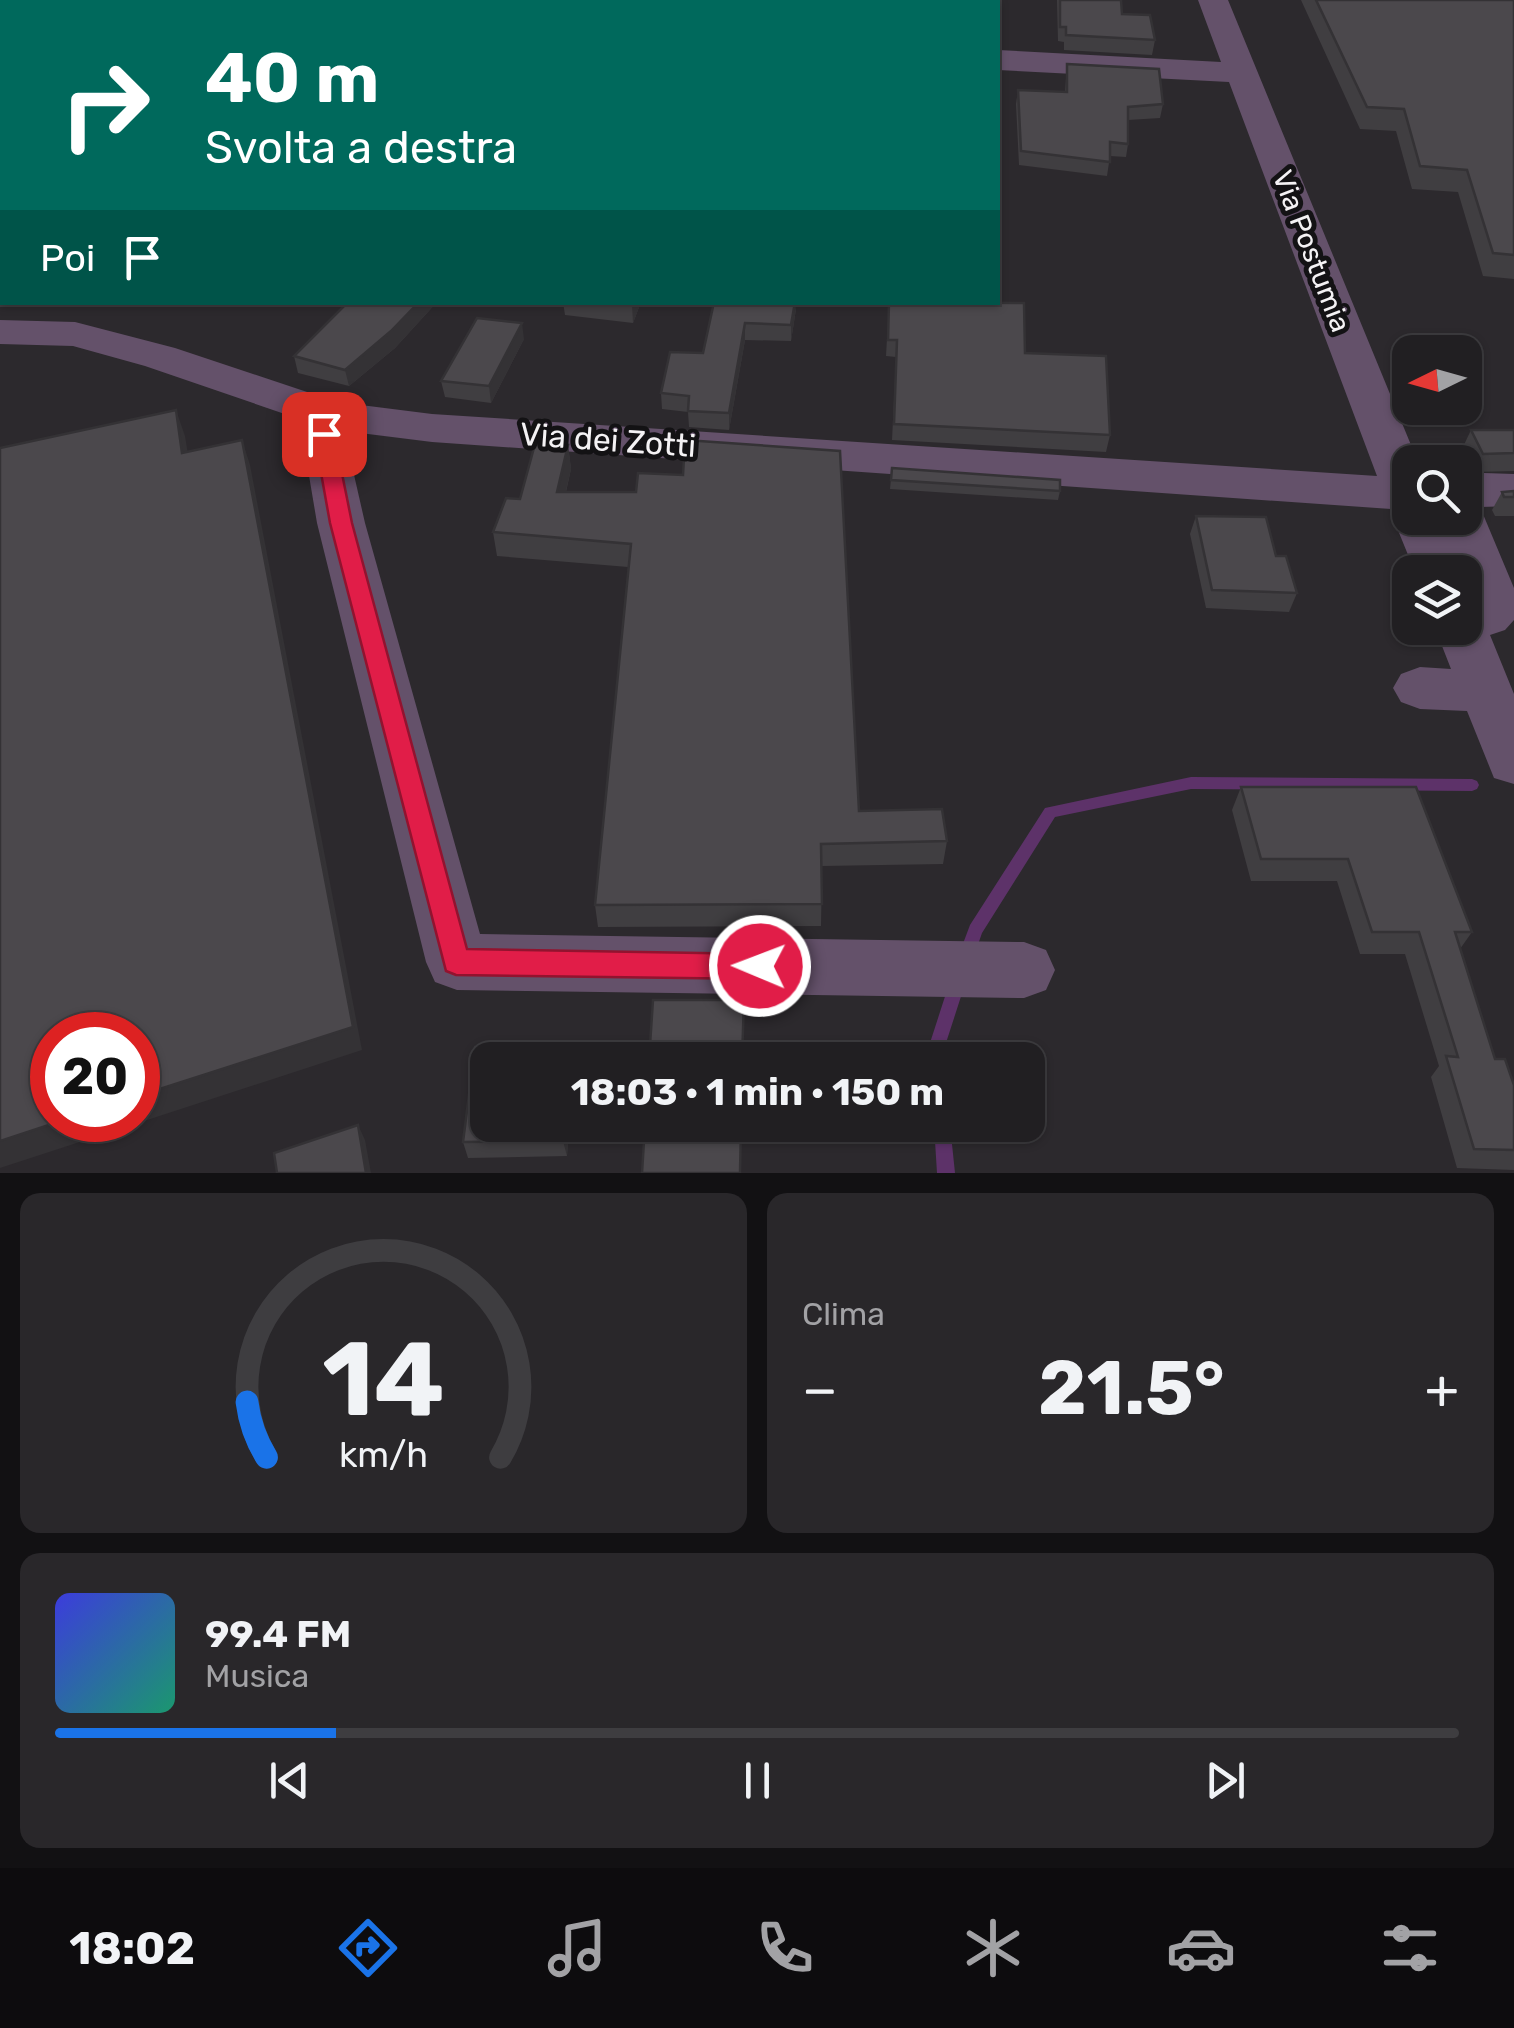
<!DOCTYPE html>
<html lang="it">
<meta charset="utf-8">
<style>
:root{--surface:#211f22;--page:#29272a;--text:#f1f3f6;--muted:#a2a2a5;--line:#3e3d40;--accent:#1a73e8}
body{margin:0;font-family:Rubik,sans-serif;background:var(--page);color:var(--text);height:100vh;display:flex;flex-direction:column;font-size:38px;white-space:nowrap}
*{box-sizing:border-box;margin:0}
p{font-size:32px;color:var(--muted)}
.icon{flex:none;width:55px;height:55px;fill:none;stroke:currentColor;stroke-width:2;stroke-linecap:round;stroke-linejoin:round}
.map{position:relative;height:1173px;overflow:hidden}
.panel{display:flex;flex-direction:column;gap:20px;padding:20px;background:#121113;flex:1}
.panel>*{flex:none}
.top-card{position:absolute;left:0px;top:0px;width:1000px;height:305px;box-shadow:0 2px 8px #0004,0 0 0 2px var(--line);background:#00695c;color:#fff;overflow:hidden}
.needle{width:65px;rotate:265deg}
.fabs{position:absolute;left:1392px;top:335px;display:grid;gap:20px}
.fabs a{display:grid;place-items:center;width:90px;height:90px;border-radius:20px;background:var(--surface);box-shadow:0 2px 8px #0004,0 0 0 2px var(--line);font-size:50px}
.speed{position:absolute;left:30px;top:1012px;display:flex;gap:20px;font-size:50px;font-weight:700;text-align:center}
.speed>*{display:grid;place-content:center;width:130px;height:130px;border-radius:50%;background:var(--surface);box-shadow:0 2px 8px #0004,0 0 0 2px var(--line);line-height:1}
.speed .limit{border:15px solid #d22;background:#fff;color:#111}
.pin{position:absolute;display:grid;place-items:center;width:85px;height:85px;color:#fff;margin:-42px;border-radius:20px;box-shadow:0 5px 15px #0006}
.me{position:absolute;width:110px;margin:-55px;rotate:271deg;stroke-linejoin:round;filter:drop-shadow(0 0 8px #0008)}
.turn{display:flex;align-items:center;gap:35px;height:210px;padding:0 40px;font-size:45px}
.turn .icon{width:130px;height:130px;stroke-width:2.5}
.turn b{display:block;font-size:70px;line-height:85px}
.then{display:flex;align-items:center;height:95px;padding:0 40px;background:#0003;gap:20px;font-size:38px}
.big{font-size:75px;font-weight:700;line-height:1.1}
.panel .card{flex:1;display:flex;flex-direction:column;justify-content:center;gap:15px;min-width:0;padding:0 35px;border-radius:20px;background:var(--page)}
.panel .dial{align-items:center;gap:0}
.dial svg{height:260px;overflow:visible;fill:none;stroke:var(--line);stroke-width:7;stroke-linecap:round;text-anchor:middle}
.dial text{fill:var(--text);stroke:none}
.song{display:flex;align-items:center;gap:30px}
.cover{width:120px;height:120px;border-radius:15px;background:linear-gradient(135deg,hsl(240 70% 55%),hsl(160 70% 35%))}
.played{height:10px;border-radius:5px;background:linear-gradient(90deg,var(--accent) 20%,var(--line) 20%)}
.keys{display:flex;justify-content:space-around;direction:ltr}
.heat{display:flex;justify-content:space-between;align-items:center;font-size:55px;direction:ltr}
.panel .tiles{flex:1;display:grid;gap:20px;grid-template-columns:1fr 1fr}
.card:last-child{grid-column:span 2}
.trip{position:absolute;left:470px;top:1042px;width:575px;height:100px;border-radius:20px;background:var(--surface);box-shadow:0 2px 8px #0004,0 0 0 2px var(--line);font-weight:700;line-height:100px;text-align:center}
.tab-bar{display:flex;height:160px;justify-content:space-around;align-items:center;background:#0d0c0e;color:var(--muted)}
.tab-bar .icon{width:70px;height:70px}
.tab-bar .on{color:var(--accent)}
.tab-bar b{font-size:45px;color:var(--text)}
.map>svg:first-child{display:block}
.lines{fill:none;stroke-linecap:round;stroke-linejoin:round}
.stream{fill:#5d3269;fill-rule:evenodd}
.minor{fill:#64516a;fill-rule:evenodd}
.wall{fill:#403e41}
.shaded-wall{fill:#343235}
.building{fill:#4b484c;stroke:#343235;stroke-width:2.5}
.route{fill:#e11d48;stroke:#92132f;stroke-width:2.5}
.labels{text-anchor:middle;stroke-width:10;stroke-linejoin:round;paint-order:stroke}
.far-street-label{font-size:28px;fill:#f4f2f4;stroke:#131214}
.street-label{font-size:32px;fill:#f4f2f4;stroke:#131214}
</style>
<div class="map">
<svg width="1514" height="1173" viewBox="0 0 1514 1173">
<rect width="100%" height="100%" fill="#2c292d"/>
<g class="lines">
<g class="stream">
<path d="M 1191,777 L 1472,779 L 1477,781 L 1479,785 L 1477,789 L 1472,791 L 1191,789 L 1055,817 L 982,933 L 972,962 L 966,964 L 960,962 L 958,957 L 970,925 L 1045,808 Z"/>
<path d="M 958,974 L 964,976 L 966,981 L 945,1046 L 946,1060 L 930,1060 L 929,1046 L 950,981 L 952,976 Z"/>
<path d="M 934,1125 L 950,1125 L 955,1173 L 937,1173 Z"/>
</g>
<path class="minor" d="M 1198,0 L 1228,0 L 1418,462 L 1410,462 L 1410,518 L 1465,518 L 1465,479 L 1484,473 L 1514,474 L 1514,506 L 1480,507 L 1514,588 L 1514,620 L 1505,630 L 1490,635 L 1514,694 L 1514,784 L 1494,778 L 1467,711 L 1420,709 L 1401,702 L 1393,688 L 1401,674 L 1420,667 L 1451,669 L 1435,628 L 1465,628 L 1465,572 L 1415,572 L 1393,518 L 1396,513 L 1391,509 L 432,442 L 344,431 L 365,523 L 480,934 L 1024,942 L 1046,950 L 1055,970 L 1046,990 L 1024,998 L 457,990 L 435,982 L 426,962 L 317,523 L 302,434 L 311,423 L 145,366 L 73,346 L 0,344 L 0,320 L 75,322 L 175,348 L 337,402 L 432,414 L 1377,476 L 1229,82 L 998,70 L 998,50 L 1221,62 Z"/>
</g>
<g class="wall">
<path d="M 1057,0 L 1121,0 L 1122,14 L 1155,40 L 1152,55 L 1064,50 L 1064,42 L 1058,41 Z"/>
<path d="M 1301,0 L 1514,0 L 1514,279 L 1483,276 L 1458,192 L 1412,189 L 1396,131 L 1360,129 Z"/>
<path d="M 1067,64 L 1163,104 L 1160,118 L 1128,120 L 1128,144 L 1126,157 L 1110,156 L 1107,176 L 1019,165 L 1016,104 L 1018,90 L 1065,92 Z"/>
<path d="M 348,302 L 437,302 L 395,348 L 349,386 L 298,373 L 294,356 Z"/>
<path d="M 563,302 L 641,302 L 633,323 L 565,315 Z"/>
<path d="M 714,302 L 796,309 L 791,341 L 745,340 L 729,430 L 689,427 L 688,412 L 662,409 L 661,393 L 703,353 Z"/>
<path d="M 889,302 L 1025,353 L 1110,435 L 1106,452 L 892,440 L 896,357 L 886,356 Z"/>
<path d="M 524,339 L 491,403 L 445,397 L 441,381 Z"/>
<path d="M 1471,430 L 1514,430 L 1514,471 L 1474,472 L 1462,449 Z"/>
<path d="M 568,445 L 571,469 L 566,492 L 636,492 L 859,811 L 947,841 L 943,864 L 822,866 L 821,926 L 598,927 L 595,905 L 628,567 L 497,556 L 493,532 L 520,499 Z"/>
<path d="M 892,468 L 1060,491 L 1058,500 L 890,489 Z"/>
<path d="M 1502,492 L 1514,497 L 1514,516 L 1495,516 L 1492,510 Z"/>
<path d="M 1196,516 L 1276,556 L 1297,593 L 1289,612 L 1206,608 L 1190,534 Z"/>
<path d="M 1241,787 L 1472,932 L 1460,949 L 1495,1059 L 1514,1085 L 1514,1170 L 1457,1168 L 1431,1077 L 1439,1066 L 1405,954 L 1360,954 L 1337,881 L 1251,881 L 1232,810 Z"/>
<path d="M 571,1045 L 574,1060 L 488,1060 L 488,1125 L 569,1125 L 567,1156 L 468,1158 L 463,1142 L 475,1047 Z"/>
</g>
<g class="shaded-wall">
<path d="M 419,302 L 437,302 L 395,348 L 349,386 L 345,370 Z"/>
<path d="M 633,302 L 641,302 L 633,323 L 632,305 Z"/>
<path d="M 795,302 L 796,309 L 791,341 L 791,325 Z"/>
<path d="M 522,323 L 524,339 L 491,403 L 489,386 Z"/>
<path d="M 745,323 L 745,340 L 729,430 L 729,413 Z"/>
<path d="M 176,410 L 185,436 L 192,479 L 182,453 Z"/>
<path d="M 242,440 L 250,465 L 362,1050 L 0,1168 L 0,1141 L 64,1120 L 138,1120 L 138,1096 Z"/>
<path d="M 568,445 L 571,469 L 560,516 L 557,492 Z"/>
<path d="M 358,1125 L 365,1140 L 371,1173 L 366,1173 Z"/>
<path d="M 564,1125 L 569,1125 L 567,1156 L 563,1141 Z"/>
</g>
<g class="building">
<path d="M 593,0 L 770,0 L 769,2 L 592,2 Z"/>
<path d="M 1060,0 L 1121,0 L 1122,14 L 1150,15 L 1155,40 L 1066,35 L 1066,27 L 1060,27 Z"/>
<path d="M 1316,0 L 1514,0 L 1514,255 L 1493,253 L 1467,170 L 1420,166 L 1404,109 L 1367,107 Z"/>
<path d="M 1067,64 L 1159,69 L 1163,104 L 1128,107 L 1128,144 L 1110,142 L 1110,162 L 1021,151 L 1018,90 L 1067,92 Z"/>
<path d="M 348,302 L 419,302 L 391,331 L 345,370 L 294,356 Z"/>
<path d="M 714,302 L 795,302 L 791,325 L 745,323 L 729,413 L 688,411 L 689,396 L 661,393 L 670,352 L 703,353 Z"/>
<path d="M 889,302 L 1024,303 L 1025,353 L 1106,356 L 1110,435 L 894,424 L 897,340 L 888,340 Z"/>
<path d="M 477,318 L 522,323 L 489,386 L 441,381 Z"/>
<path d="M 176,410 L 182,453 L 242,440 L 353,1027 L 138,1096 L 138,1035 L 52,1035 L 52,1120 L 64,1120 L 0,1141 L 0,448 Z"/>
<path d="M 1471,430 L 1514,430 L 1514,453 L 1483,454 Z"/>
<path d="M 685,440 L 840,451 L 859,811 L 942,809 L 947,841 L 821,844 L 822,904 L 595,905 L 631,544 L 493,532 L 506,498 L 520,499 L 535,444 L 568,445 L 557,492 L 636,492 L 638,473 L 683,475 Z"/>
<path d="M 892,468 L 1060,480 L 1060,491 L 891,480 Z"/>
<path d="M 1514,491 L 1514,497 L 1504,497 L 1502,492 Z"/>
<path d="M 1196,516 L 1266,517 L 1276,556 L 1286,556 L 1297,593 L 1212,590 Z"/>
<path d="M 1241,787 L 1416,787 L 1472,932 L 1455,932 L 1495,1059 L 1505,1059 L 1514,1085 L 1514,1150 L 1474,1149 L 1446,1056 L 1458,1057 L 1419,932 L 1372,932 L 1348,859 L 1261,859 Z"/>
<path d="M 653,1000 L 744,1000 L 742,1060 L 649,1060 Z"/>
<path d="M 571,1045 L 570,1060 L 488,1060 L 488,1125 L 564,1125 L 563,1141 L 463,1142 L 475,1047 Z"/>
<path d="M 358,1125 L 366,1173 L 277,1173 L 274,1153 Z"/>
<path d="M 645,1125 L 741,1125 L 740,1173 L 642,1173 Z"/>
</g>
<path class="route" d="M 324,428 L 334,434 L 352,523 L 467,949 L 760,954 L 770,957 L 774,966 L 770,976 L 760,979 L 456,975 L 446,971 L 330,523 L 314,434 Z"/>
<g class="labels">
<g class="far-street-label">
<text transform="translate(1312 251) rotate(69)" y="10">Via Postumia</text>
</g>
<g class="street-label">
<text transform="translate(608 440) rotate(4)" y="11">Via dei Zotti</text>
</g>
</g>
</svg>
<div class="fabs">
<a><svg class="needle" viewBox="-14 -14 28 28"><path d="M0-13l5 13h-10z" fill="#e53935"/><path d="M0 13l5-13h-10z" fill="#a2a2a5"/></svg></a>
<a><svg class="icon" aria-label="search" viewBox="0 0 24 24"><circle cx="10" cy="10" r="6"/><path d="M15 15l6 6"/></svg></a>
<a><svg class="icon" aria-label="layers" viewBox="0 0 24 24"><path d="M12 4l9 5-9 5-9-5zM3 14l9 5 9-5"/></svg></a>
</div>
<div class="speed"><div class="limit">20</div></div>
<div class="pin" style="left:324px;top:434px;background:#d93025"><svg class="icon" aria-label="arrive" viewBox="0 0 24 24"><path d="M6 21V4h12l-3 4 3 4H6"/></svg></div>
<svg class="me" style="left:760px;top:966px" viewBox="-20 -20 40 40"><circle r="17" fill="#e11d48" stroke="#fff" stroke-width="3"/><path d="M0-11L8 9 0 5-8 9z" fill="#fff"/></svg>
<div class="trip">18:03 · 1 min · 150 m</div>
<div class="top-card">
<div class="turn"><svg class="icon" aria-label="right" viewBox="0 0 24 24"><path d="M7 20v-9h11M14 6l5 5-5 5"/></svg><div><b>40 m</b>Svolta a destra</div></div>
<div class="then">Poi<svg class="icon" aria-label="arrive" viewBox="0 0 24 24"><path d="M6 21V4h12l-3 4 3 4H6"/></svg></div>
</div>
</div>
<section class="panel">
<div class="tiles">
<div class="card dial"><svg viewBox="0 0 100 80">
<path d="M14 69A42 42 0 1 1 86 69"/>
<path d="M14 69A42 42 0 0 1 8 52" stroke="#1a73e8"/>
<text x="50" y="56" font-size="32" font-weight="700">14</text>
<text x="50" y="72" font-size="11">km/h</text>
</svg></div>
<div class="card"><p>Clima</p>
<div class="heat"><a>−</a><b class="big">21.5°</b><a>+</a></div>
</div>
<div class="card">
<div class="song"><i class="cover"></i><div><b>99.4 FM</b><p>Musica</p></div></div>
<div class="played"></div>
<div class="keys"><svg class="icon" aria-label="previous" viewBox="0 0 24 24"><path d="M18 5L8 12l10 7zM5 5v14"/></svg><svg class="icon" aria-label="pause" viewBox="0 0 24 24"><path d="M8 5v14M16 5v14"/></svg><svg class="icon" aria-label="next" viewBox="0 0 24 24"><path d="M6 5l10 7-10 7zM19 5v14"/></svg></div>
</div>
</div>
</section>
<nav class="tab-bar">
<b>18:02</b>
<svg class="icon on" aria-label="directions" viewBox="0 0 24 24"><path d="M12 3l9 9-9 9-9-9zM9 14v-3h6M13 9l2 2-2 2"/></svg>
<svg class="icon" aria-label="music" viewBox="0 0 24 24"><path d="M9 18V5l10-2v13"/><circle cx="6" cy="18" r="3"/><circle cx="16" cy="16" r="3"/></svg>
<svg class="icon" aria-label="phone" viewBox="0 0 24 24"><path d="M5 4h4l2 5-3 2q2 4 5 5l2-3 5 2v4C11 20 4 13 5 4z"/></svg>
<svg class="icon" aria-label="climate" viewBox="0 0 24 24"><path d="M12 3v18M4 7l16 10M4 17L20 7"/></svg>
<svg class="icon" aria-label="car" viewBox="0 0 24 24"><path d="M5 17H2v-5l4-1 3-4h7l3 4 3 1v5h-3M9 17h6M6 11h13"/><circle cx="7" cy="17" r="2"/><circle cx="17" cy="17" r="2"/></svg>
<svg class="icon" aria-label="filters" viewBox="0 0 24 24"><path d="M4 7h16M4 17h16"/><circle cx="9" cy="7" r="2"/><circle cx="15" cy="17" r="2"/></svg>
</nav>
